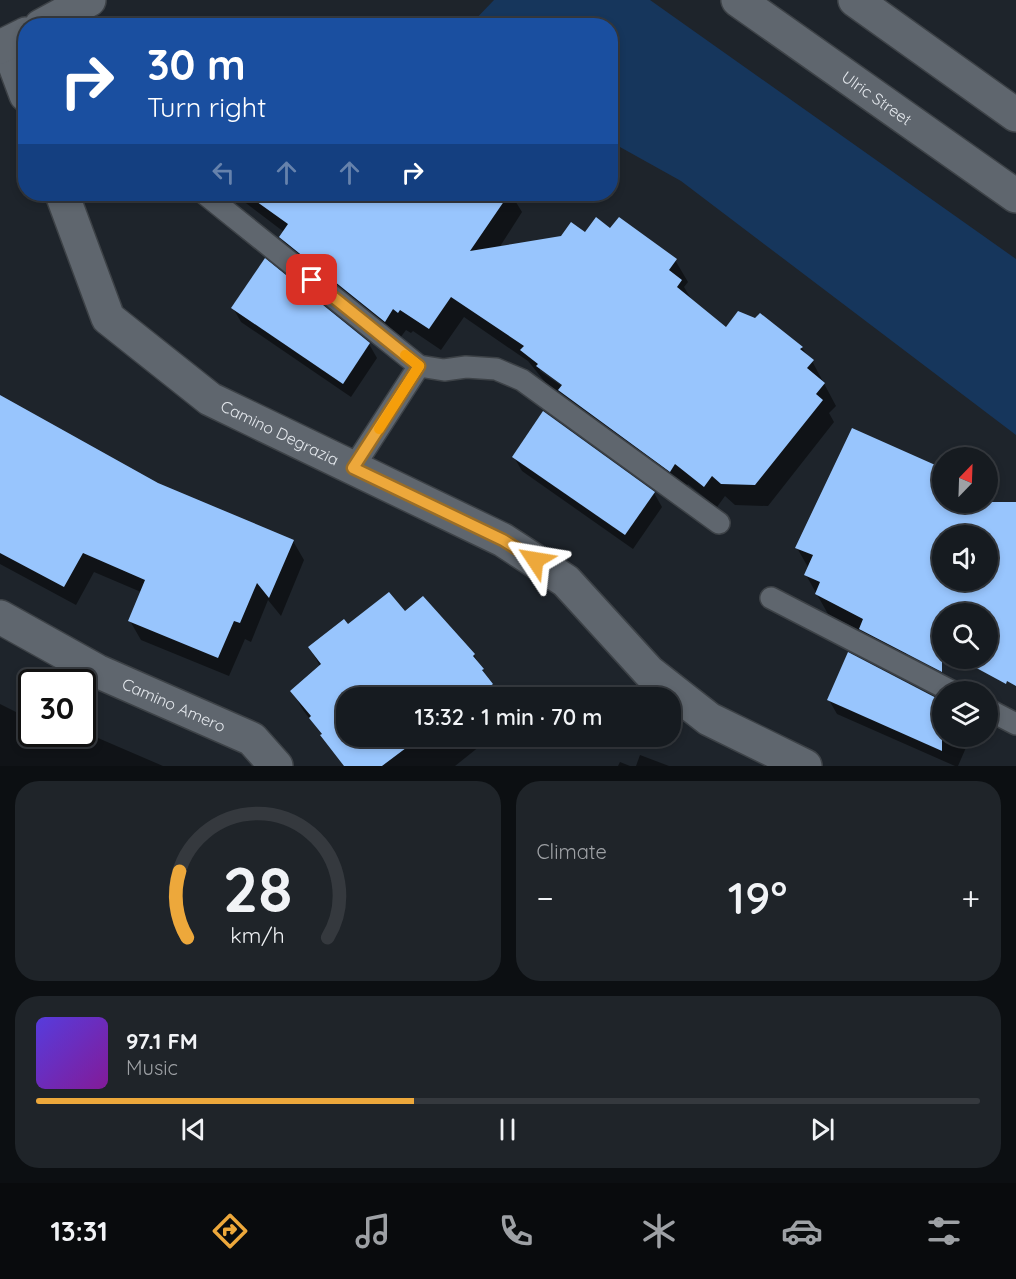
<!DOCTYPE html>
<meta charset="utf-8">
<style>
:root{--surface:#161b20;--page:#1f2429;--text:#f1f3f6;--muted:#9ea1a5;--line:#35393e;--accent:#eda83b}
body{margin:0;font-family:Quicksand,sans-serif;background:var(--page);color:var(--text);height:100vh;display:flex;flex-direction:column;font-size:22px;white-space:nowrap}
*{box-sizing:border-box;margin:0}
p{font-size:20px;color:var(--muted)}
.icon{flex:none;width:33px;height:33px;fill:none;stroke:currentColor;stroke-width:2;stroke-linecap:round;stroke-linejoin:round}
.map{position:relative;height:766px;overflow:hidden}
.sheet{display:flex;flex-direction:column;gap:15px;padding:15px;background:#0c0f12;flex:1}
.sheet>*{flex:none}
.top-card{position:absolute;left:18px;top:18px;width:600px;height:183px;border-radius:24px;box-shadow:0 3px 9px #0003,0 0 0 2px var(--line);background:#1a4fa0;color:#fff;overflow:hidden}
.needle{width:39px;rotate:23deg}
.buttons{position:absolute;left:932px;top:447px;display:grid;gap:12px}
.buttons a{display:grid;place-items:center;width:66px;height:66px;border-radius:50%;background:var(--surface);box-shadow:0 3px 9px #0003,0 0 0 2px var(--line);font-size:30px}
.speed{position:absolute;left:18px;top:669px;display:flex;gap:12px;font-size:30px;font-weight:700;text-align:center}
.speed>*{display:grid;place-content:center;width:78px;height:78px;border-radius:50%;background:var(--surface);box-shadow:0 3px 9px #0003,0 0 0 2px var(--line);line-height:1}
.speed .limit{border:3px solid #111;border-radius:9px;background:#fff;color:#111}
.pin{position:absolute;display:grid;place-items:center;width:51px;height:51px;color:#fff;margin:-26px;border-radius:12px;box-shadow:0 3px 9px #0006}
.me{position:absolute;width:66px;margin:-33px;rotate:303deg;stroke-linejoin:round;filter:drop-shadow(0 0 4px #0008)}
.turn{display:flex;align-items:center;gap:21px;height:126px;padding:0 30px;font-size:27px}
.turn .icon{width:78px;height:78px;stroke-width:2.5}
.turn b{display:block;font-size:42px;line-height:51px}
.lanes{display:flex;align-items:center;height:57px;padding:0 30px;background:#0003;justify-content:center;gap:30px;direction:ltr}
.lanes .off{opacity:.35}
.big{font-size:45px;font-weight:600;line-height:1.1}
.sheet .card{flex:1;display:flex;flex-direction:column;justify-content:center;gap:9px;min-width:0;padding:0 21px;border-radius:24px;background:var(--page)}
.sheet .dial{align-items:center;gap:0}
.dial svg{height:156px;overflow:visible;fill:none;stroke:var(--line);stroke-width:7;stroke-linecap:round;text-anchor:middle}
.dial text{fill:var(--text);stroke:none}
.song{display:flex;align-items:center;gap:18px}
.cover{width:72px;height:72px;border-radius:9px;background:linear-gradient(135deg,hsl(250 70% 55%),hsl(290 70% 35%))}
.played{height:6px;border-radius:3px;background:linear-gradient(90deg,var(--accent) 40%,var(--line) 40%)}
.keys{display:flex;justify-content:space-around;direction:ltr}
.heat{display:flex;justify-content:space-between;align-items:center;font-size:33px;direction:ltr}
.sheet .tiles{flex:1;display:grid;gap:15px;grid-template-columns:1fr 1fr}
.card:last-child{grid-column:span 2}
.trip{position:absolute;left:336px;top:687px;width:345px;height:60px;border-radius:24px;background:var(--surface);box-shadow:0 3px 9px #0003,0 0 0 2px var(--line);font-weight:600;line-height:60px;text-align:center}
.tab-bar{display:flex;height:96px;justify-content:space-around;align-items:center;background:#090b0d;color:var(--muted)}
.tab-bar .icon{width:42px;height:42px}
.tab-bar .active{color:var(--accent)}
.tab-bar b{font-size:27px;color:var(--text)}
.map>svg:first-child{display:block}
.green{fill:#16365c}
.shadow{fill:#0007;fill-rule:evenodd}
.building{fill:#98c5fd;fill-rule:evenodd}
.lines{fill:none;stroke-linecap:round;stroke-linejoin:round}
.lane-casing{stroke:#3d4247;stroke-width:24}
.street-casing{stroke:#3d4247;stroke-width:36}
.secondary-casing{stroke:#3d4247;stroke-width:36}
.lane{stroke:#5f666e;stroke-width:21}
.street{stroke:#5f666e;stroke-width:33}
.secondary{stroke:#5f666e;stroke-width:33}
.route-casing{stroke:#9a6d26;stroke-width:15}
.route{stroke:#eda83b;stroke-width:10}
.slow{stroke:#f59e0b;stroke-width:10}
.labels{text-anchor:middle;stroke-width:6;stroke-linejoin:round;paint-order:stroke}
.street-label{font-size:16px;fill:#e4e8ed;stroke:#1e242b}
</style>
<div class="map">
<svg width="1016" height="766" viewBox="0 0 1016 766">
<rect width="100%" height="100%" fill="#1e242b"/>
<path class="green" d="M 494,0 L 650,0 L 1016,259 L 1016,435 L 681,181 L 611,142 L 610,26 L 470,25 Z"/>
<g class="shadow">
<path d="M 234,194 L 511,194 L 522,212 L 499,248 L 611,231 L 675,260 L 688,282 L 684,287 L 693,302 L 726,329 L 802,348 L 812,361 L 836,406 L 829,413 L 834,422 L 768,506 L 735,505 L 725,496 L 717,507 L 688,484 L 683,492 L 550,388 L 528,361 L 464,317 L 441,350 L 413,331 L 411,333 L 406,330 L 397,342 L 293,259 L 281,237 L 284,232 ZM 540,368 L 569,388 L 567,390 L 540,371 Z"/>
<path d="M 265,261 L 369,344 L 377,358 L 351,397 L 241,322 L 233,308 Z"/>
<path d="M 0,397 L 158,484 L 293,541 L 304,560 L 281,616 L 268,600 L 251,642 L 245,639 L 229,676 L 141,640 L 130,621 L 141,592 L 94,572 L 76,605 L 0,564 Z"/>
<path d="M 544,413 L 654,493 L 662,507 L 633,549 L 522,471 L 514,457 Z"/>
<path d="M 942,469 L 942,502 L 1016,517 L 1016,681 L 987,658 L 987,614 L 942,614 L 942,643 L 917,630 L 902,664 L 871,648 L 861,631 L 828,614 L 806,575 L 808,567 L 797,548 ZM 942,536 L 987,536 L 987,580 L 942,580 Z"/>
<path d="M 422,598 L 474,655 L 499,698 L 346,698 L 346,736 L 490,738 L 455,766 L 346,766 L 303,710 L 292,691 L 320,666 L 310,648 L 348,626 L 404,613 Z"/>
<path d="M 829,700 L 942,703 L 942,736 L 971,736 L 958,766 L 955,766 L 837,714 Z"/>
<path d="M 0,704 L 32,720 L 32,734 L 57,734 L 85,748 L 91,735 L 163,766 L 0,766 Z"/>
<path d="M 640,755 L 669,766 L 636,766 Z"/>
<path d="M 620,762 L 630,766 L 618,766 Z"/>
</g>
<g class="building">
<path d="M 246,194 L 509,194 L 470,251 L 561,236 L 571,222 L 585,232 L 596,217 L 610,228 L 619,217 L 677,259 L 669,270 L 682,280 L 677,287 L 726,327 L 738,311 L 755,318 L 760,313 L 803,347 L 800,349 L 814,360 L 807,368 L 825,383 L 816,394 L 823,400 L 755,485 L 721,484 L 712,476 L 704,487 L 675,464 L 670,472 L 558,390 L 562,385 L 536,366 L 538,364 L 520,350 L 524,346 L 451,297 L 429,329 L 400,310 L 398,313 L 393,309 L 385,322 L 279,237 L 288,224 Z"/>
<path d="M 265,258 L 370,343 L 343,384 L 231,308 Z"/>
<path d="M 0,395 L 158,483 L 294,540 L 269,598 L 257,583 L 240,623 L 234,621 L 218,658 L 128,621 L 145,580 L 83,553 L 64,587 L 0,553 Z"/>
<path d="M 543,411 L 655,492 L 625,535 L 512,457 Z"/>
<path d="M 852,428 L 942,468 L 942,502 L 1016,502 L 1016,686 L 1007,681 L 1006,684 L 958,658 L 987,658 L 987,614 L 942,614 L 942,672 L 859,629 L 863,619 L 815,594 L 820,582 L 804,575 L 813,555 L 795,548 ZM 942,536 L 987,536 L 987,580 L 942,580 Z"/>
<path d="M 389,592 L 405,611 L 423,596 L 475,654 L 473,656 L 484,669 L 482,670 L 493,684 L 474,698 L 346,698 L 346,736 L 422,736 L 382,766 L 344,766 L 320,735 L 322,734 L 309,718 L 311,716 L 290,691 L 321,664 L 308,647 L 344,619 L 348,624 Z"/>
<path d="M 848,652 L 942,701 L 942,751 L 827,700 Z"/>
</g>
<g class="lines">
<g class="lane-casing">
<g id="lane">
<path d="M 205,194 L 419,366 L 353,468"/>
<path d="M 419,366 L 444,370 L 466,367 L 496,369 L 522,380 L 719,523"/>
<path d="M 771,598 L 953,692"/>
<path d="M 987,709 L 1016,724"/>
</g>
</g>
<g class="street-casing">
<g id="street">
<path d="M 7,44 L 26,95"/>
<path id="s1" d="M 62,194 L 108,318 L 210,399 L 503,540 L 566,581 L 649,672 L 709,719 L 805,766"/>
<path id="s2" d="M 0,617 L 97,671 L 252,739 L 276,766"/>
</g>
</g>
<g class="secondary-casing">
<g id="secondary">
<path id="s3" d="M 738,0 L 1016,196"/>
<path d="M 855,0 L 1016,115"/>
<path d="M 41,26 L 89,0"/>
<path d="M 0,47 L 26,34"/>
</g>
</g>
<use href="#lane" class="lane"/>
<use href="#street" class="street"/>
<use href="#secondary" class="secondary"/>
</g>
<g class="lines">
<g class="route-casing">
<path id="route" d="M 312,280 L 419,366 L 353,468 L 503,540 L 535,560"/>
</g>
<use href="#route" class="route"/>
<path class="slow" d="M 379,429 L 419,366 L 405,355"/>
</g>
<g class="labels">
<g class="street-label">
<text dy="6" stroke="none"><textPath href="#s3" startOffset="170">Ulric Street</textPath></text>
<text dy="6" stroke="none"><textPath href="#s1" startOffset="340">Camino Degrazia</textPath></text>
<text dy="6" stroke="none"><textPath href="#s2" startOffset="195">Camino Amero</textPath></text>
</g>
</g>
</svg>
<div class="buttons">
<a><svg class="needle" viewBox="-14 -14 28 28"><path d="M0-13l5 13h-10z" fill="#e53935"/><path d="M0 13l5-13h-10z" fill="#9ea1a5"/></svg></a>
<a><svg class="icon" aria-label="sound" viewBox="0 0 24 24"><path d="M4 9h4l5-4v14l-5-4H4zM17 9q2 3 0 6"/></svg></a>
<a><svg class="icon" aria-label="search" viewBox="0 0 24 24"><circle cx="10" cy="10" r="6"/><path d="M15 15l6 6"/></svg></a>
<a><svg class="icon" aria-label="layers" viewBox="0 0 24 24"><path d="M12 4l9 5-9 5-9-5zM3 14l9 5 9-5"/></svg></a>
</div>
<div class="speed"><div class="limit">30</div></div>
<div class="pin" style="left:312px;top:280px;background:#d93025"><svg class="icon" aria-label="arrive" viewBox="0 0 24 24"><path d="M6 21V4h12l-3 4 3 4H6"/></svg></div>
<svg class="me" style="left:535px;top:560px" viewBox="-20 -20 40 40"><path d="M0-17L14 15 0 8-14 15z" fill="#eda83b" stroke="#fff" stroke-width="4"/></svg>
<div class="trip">13:32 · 1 min · 70 m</div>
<div class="top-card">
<div class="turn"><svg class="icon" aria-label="right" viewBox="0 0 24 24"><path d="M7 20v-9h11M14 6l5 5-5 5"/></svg><div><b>30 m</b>Turn right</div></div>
<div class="lanes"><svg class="icon off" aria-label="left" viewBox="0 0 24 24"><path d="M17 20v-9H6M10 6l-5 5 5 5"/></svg><svg class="icon off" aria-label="ahead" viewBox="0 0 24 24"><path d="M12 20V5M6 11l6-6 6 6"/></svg><svg class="icon off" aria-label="ahead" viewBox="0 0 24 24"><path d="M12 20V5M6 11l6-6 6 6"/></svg><svg class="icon" aria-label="right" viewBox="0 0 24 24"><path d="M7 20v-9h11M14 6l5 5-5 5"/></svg></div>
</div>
</div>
<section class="sheet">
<div class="tiles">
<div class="card dial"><svg viewBox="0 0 100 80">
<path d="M14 69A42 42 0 1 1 86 69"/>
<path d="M14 69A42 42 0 0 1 10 35" stroke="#eda83b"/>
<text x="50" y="56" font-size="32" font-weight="700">28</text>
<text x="50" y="72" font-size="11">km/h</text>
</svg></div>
<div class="card"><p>Climate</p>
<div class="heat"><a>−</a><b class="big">19°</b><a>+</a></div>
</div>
<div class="card">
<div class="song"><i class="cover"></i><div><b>97.1 FM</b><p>Music</p></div></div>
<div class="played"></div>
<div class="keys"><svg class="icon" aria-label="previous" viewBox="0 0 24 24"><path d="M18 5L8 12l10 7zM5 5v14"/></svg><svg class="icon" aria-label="pause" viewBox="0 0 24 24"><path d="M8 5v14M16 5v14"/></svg><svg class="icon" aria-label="next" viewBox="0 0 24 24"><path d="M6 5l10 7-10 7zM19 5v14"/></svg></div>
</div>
</div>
</section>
<nav class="tab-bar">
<b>13:31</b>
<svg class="icon active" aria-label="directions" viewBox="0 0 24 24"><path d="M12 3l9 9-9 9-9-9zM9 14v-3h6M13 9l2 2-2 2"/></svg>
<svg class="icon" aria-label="music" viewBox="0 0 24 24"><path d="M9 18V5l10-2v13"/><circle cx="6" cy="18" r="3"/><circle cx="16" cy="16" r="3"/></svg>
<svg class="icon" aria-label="phone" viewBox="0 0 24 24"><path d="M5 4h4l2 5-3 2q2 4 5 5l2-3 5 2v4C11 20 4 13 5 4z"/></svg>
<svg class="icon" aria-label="climate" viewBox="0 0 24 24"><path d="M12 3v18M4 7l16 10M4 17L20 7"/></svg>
<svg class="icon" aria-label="car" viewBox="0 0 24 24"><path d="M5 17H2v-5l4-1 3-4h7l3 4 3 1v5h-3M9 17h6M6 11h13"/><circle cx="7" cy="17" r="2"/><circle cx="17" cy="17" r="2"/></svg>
<svg class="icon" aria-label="filters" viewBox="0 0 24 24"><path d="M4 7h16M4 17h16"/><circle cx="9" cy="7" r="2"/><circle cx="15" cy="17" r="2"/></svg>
</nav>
